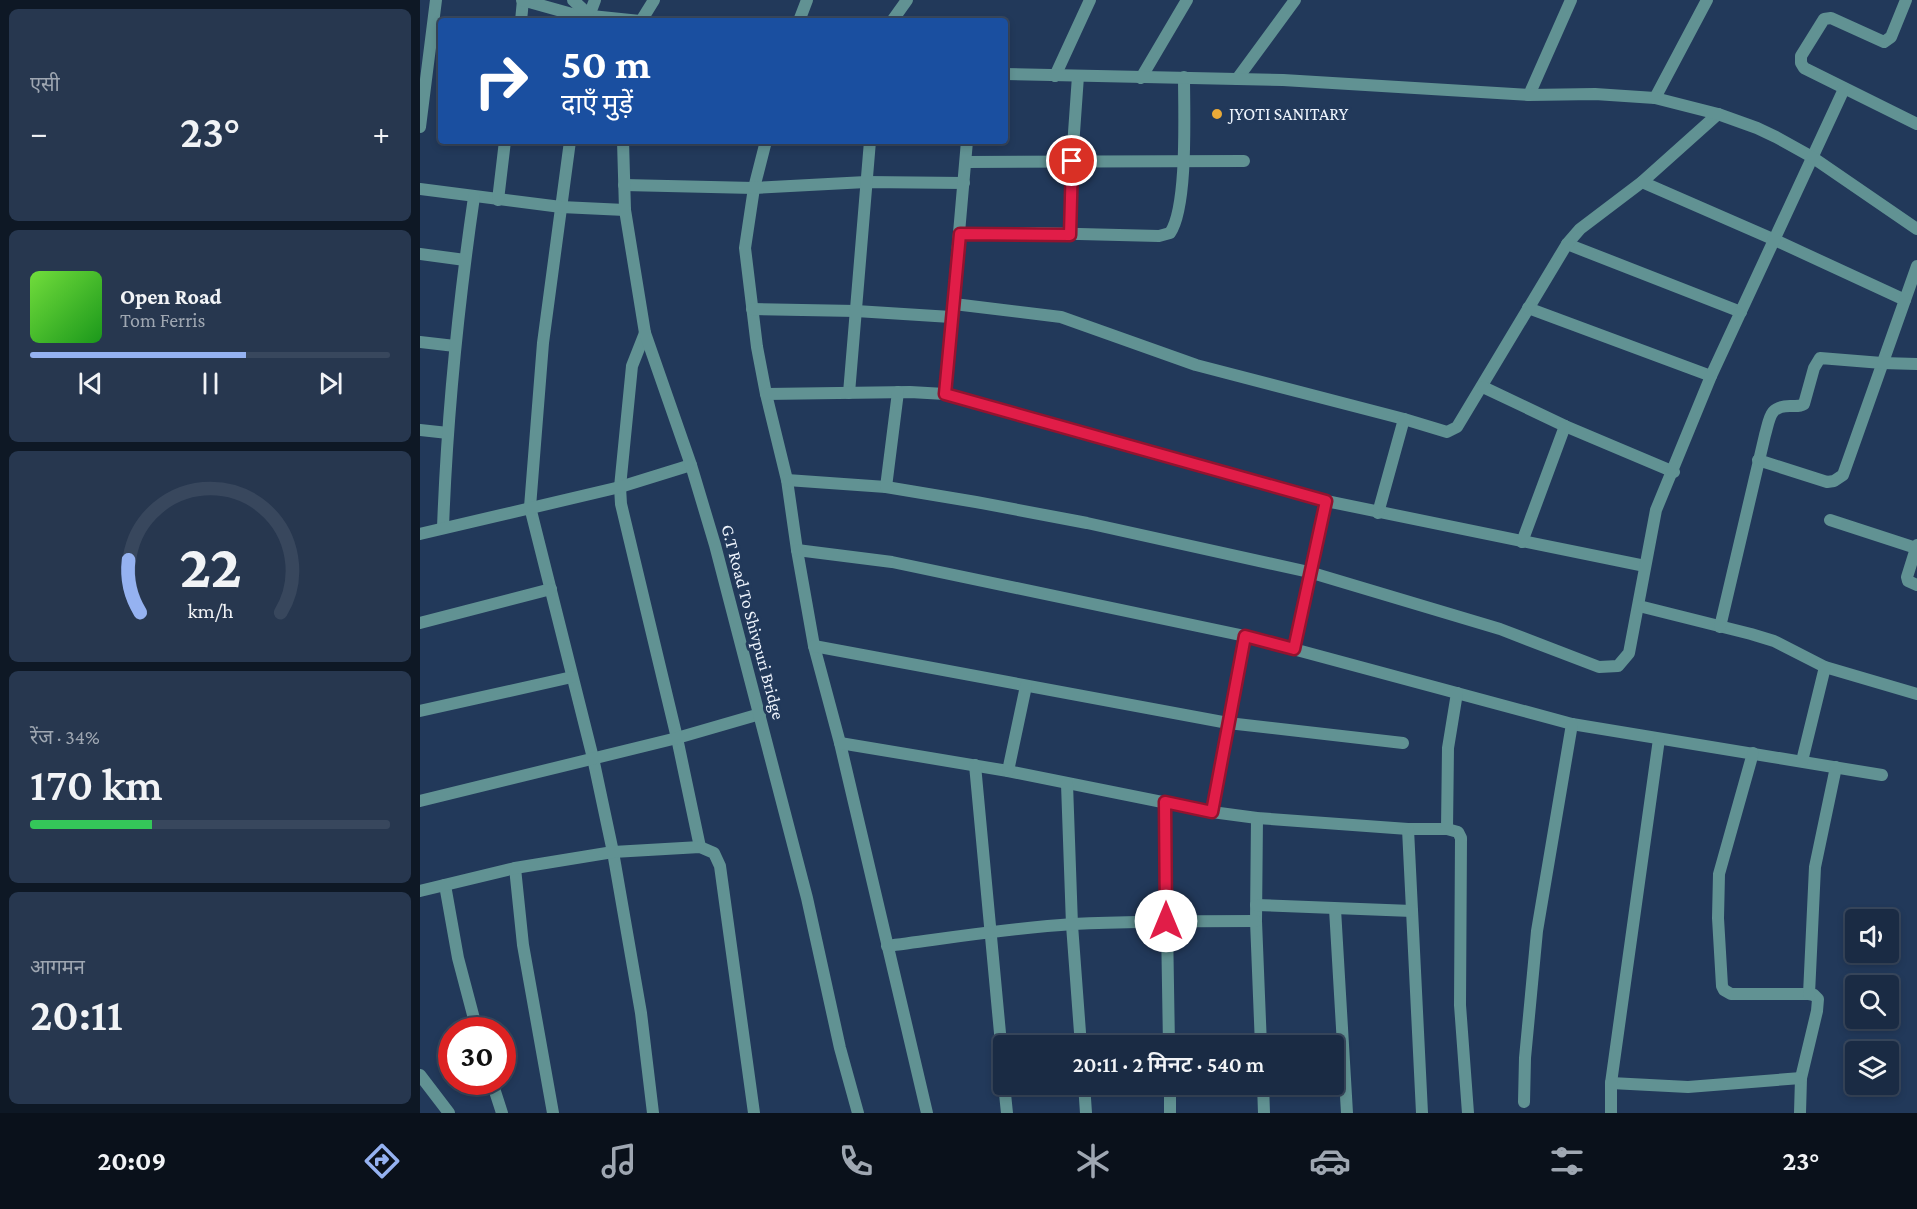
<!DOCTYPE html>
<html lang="hi">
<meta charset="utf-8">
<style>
:root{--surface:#1a2b44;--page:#27374f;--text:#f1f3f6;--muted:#9fa7b2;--line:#38475d;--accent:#95b2f1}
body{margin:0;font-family:"Crimson Pro","Noto Sans Devanagari",serif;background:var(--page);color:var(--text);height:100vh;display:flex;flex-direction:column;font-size:22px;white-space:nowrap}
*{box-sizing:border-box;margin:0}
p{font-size:20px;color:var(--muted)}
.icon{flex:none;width:33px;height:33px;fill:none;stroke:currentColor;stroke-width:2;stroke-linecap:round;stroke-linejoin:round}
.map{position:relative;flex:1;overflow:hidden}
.side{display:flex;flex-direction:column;gap:9px;padding:9px;background:#0e1825;width:420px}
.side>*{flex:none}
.top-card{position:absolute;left:18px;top:18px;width:570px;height:126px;border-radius:6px;box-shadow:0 3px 9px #0003,0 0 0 2px var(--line);background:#1a4fa0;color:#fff;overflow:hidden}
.buttons{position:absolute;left:1425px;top:909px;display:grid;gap:12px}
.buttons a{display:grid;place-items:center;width:54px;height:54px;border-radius:6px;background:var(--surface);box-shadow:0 3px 9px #0003,0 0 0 2px var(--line);font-size:30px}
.speed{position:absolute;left:18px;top:1017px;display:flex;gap:12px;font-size:30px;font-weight:700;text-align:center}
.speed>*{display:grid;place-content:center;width:78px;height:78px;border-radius:50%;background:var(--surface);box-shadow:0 3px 9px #0003,0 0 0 2px var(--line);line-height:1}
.speed .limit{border:9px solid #d22;background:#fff;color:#111}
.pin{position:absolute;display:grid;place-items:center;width:51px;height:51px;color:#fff;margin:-26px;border:3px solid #fff;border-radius:50%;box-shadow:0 2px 6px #0007}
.me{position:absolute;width:66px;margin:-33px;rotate:0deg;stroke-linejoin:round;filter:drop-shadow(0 0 4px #0008)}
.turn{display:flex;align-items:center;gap:21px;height:126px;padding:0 24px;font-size:27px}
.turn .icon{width:78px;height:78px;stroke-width:2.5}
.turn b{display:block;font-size:42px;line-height:51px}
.big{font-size:45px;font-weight:600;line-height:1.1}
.side .card{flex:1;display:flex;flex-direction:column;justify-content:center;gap:9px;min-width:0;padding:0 21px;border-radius:9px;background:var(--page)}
.side .dial{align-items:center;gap:0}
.dial svg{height:156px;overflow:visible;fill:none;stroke:var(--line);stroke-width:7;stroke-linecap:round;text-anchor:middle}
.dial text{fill:var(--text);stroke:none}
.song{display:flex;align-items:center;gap:18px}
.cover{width:72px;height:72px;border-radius:9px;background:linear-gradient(135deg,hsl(100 70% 55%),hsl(120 70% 35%))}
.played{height:6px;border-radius:3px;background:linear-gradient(90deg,var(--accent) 60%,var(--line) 60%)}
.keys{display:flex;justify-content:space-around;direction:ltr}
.heat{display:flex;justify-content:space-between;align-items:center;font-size:33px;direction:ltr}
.charge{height:9px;border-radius:4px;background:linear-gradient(90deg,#34c759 34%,var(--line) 0)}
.trip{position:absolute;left:573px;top:1035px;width:351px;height:60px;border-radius:6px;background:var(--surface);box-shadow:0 3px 9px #0003,0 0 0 2px var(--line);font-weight:600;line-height:60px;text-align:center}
.menu{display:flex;height:96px;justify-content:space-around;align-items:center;background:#0a111b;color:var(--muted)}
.menu .icon{width:42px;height:42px}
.menu .current{color:var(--accent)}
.menu b{font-size:27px;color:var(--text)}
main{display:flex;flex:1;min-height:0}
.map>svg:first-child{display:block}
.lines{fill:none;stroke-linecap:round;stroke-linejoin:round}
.minor{stroke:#619293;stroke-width:12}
.tertiary{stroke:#619293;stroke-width:12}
.route-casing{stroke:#92132f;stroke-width:15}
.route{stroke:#e11d48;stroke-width:10}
.poi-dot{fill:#eaaa38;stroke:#22395a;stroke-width:2}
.labels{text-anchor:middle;stroke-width:6;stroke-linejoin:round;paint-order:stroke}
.poi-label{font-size:18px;fill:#edf3fc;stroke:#22395a;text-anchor:start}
.street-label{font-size:18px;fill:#edf3fc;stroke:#22395a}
</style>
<main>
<section class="side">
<div class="card"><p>एसी</p>
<div class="heat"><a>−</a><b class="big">23°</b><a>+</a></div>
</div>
<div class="card">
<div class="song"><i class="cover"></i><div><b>Open Road</b><p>Tom Ferris</p></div></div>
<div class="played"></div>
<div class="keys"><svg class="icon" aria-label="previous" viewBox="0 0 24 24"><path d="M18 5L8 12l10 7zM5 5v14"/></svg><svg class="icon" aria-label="pause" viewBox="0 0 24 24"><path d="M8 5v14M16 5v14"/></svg><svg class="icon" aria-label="next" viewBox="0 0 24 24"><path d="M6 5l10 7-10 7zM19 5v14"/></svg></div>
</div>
<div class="card dial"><svg viewBox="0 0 100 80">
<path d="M14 69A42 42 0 1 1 86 69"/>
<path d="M14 69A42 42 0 0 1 8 42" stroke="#95b2f1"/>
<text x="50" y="56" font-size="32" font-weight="700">22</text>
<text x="50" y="72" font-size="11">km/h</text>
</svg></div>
<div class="card"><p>रेंज · 34%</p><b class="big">170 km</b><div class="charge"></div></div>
<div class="card"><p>आगमन</p><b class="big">20:11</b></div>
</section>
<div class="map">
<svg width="1497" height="1113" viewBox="0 0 1497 1113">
<rect width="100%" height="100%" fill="#22395a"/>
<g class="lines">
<g class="minor">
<path d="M 1486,0 L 1471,37 L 1464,42 L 1411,18 L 1404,19 L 1381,56 L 1381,63 L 1384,68 L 1497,124"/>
<path d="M 101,21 L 103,0"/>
<path d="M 167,21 L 175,0"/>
<path d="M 221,21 L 234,0"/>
<path d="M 379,21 L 387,0"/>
<path d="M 472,21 L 487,0"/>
<path d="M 635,76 L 670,0"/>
<path d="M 721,78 L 767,0"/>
<path d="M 817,79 L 875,0"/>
<path d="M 1109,95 L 1151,0"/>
<path d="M 1235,98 L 1287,0"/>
<path d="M 0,127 L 16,0"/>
<path d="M 150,141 L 123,343 L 110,507 L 173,758 L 193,852 L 221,1013 L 233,1113"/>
<path d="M 346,141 L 334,188 L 325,248 L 337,347 L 346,394 L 367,480 L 377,550 L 394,646 L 420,743 L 507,1113"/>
<path d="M 546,162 L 824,161"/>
<path d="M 1222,182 L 1355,240 L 1485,300"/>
<path d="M 204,185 L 334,188 L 446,182 L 544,183"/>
<path d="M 0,189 L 141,207 L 205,210"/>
<path d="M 78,200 L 85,141"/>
<path d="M 540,234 L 619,233 L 739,236 L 750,233 C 768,207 764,112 764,77"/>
<path d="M 650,235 L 652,161 L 658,76"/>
<path d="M 1147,244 L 1321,312"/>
<path d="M 0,254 L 45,260"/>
<path d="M 534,304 L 641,317 L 776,365 L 984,419 L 1027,432 L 1037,427 L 1147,244 L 1160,229 L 1222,182 L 1298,114"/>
<path d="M 1108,308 L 1291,376"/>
<path d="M 332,309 L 436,311 L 531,317"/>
<path d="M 225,333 L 212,366 L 200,487 L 201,504 L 257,738 L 280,847"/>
<path d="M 0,342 L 35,346"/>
<path d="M 1063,387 L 1145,426 L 1254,472"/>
<path d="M 429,393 L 450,141"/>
<path d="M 346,394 L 490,392 L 525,394 L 906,501 L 1225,566"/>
<path d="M 525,394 L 547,141"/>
<path d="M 0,430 L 28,433"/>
<path d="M 1338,460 L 1407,482 L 1414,481 L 1423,475 L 1497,266"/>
<path d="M 367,480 L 466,487 L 556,502 L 667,523 L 889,572 L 1080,629 L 1179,667 L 1198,666 L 1209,653 L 1236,510 L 1291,376 L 1424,89"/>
<path d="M 466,487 L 478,392"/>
<path d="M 958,513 L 984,419"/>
<path d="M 1410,520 L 1496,548"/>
<path d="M 23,528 C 27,417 38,307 54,197"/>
<path d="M 0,534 L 200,487 L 271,465"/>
<path d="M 1102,542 L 1145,426"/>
<path d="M 1497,545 L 1487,577 L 1488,581 L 1497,585"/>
<path d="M 377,550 L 472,562 L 825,636 L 1152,724 L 1462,775"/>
<path d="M 1219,606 L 1331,634 L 1354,641 L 1405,667 L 1497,694"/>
<path d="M 0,623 L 131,589"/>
<path d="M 1300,627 L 1345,435 C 1350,418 1349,406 1370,406 C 1376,406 1379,407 1384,404 L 1394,368 L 1400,358 L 1462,363 L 1497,364"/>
<path d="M 394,646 L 808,723 L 983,743"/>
<path d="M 874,649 L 906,501"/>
<path d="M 0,711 L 152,677"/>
<path d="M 420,743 L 588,771 L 792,812 L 837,818 L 988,829 L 1027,829 L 1038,832 L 1041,838 L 1040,1005 L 1048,1113"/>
<path d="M 1333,753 L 1299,874 L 1298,918 L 1302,986 L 1304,990 L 1311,994 L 1389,994 L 1394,995 L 1398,999 L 1397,1011 L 1381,1078 L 1380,1113"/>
<path d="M 1382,761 L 1405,667"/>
<path d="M 555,765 L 584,1076"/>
<path d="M 588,771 L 606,686"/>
<path d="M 647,784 L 652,925 L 661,1046"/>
<path d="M 0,801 L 257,738 L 340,714"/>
<path d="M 745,802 L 749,1046"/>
<path d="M 792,812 L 825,636"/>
<path d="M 837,818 L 836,921 L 841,1046"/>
<path d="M 988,829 L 1002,1113"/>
<path d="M 1027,829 L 1028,748 L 1037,693"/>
<path d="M 95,868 L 103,945 L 133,1113"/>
<path d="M 25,885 L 38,958 L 57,1030"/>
<path d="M 0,891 L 95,868 L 193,852 L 280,847 L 294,853 L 300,866 L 334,1113"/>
<path d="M 836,905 L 992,911"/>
<path d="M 915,909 L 927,1113"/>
<path d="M 467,946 C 529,938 591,928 653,924 C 714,921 775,921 836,921"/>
<path d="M 1389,994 L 1395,867 L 1416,767"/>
<path d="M 0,1075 L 29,1113"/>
<path d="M 72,1082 L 82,1113"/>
<path d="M 1191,1083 L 1268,1087 L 1381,1078"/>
<path d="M 584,1084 L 587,1113"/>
<path d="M 664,1084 L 666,1113"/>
<path d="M 750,1084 L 750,1113"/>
<path d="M 843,1084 L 844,1113"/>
<path d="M 1104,1102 L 1105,1058 L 1117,931 L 1152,724"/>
<path d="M 1191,1113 L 1191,1083 L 1239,739"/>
</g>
<g class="tertiary">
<path d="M 102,0 L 152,14 L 220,21"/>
<path d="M 153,0 L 168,14"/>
<path d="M 585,74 L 863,80 L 1109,95 L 1175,94 L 1235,98 L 1298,114 L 1337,128 L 1356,137 L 1392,157 L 1497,229"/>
<path d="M 203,141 L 205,210 L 225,333 L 271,465 L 295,545 L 387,898 L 420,1048 L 438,1113"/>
</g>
</g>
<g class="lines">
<g class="route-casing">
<path id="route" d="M 652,161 L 650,235 L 540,234 L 525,394 L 906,501 L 874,649 L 825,636 L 792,812 L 745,802 L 746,921"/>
</g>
<use href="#route" class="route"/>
</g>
<circle class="poi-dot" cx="797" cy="114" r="6"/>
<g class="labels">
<g class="poi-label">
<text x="809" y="120">JYOTI SANITARY</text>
</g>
<g class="street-label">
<text transform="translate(333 622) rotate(75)" y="6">G.T Road To Shivpuri Bridge</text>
</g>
</g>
</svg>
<div class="buttons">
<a><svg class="icon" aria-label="sound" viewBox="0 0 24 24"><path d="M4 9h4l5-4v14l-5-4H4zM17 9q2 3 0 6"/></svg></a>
<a><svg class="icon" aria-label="search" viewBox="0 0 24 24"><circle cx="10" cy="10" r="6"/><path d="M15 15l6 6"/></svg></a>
<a><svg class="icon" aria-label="layers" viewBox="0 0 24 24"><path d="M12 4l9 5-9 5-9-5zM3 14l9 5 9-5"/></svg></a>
</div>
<div class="speed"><div class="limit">30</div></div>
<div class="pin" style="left:652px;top:161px;background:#d93025"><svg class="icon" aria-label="arrive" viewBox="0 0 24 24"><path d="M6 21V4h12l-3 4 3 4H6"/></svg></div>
<svg class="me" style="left:746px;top:921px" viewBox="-20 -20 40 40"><circle r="19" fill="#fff"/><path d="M0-13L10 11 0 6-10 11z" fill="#e11d48"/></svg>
<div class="trip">20:11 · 2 मिनट · 540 m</div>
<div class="top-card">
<div class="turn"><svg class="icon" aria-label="right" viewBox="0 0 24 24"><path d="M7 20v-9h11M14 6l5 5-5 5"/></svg><div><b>50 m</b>दाएँ मुड़ें</div></div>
</div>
</div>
</main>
<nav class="menu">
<b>20:09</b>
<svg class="icon current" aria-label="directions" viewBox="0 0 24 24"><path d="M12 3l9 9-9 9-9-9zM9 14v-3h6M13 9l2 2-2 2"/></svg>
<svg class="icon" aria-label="music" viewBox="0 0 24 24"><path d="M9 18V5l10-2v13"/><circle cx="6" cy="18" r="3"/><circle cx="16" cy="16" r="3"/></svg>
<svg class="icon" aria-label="phone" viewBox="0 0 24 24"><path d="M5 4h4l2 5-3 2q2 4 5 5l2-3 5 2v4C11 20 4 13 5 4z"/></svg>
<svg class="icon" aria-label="climate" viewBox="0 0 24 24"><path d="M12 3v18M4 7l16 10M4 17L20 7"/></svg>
<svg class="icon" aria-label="car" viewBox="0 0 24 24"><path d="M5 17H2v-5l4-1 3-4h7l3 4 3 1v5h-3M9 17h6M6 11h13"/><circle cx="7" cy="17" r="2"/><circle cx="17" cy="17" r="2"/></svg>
<svg class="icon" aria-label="filters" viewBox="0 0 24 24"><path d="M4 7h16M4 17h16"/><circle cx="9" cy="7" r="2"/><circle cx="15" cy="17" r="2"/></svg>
<b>23°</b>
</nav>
